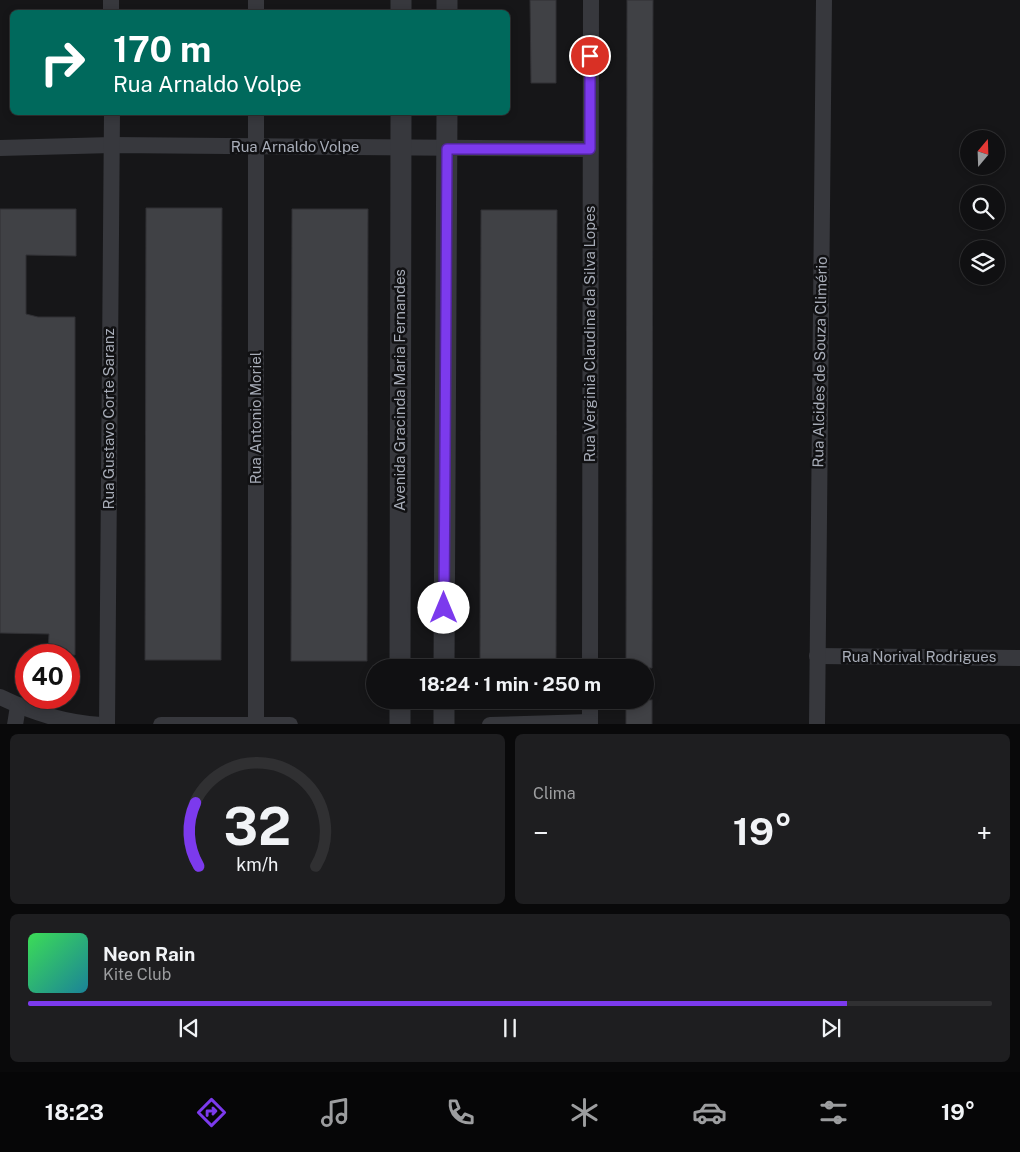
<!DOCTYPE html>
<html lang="pt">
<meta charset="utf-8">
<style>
:root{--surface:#101012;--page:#1e1e20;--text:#f1f3f6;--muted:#9c9d9f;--line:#303032;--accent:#7c3aed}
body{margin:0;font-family:"Public Sans",sans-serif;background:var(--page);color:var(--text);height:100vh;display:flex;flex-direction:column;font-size:19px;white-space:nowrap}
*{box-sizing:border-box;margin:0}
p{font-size:16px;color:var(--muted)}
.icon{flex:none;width:28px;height:28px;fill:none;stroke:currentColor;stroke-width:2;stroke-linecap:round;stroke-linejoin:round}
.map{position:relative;height:724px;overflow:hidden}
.panel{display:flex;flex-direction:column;gap:10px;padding:10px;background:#09090a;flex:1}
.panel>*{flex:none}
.top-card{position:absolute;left:10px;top:10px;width:500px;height:105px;border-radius:8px;box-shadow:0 2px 8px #0003,0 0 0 1px var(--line);background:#00695c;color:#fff;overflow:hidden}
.needle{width:32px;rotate:19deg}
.fabs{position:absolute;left:960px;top:130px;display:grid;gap:10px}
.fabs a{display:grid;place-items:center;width:45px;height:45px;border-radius:50%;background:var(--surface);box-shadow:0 2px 8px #0003,0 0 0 1px var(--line);font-size:25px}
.speed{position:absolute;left:15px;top:644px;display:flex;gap:10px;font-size:25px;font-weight:700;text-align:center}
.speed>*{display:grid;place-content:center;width:65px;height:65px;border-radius:50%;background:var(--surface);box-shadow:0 2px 8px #0003,0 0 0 1px var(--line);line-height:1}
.speed .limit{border:8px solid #d22;background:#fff;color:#111}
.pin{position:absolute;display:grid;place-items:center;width:42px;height:42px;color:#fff;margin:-21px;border:2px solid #fff;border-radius:50%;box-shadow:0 1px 5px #0007}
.me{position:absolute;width:55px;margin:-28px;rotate:0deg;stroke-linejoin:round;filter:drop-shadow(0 0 4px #0008)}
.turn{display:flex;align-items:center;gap:18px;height:105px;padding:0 20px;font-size:22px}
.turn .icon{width:65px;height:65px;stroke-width:2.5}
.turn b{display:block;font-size:35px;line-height:42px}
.big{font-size:38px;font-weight:700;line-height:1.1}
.panel .widget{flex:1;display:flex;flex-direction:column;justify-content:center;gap:8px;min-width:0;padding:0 18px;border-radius:8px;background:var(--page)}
.panel .dial{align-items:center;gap:0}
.dial svg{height:130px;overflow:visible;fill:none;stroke:var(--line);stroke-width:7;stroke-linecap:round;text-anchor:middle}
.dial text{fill:var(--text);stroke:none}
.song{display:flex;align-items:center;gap:15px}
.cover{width:60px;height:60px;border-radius:8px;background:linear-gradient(135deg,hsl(130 70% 55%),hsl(190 70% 35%))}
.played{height:5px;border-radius:2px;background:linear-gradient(90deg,var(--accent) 85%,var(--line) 85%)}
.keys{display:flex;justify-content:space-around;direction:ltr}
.heat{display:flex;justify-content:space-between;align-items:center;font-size:28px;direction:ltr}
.panel .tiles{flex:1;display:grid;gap:10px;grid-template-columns:1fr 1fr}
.widget:last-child{grid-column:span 2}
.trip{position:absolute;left:366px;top:659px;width:288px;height:50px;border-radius:25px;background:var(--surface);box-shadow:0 2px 8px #0003,0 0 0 1px var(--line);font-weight:700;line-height:50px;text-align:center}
.menu{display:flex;height:80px;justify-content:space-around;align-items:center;background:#060607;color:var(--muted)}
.menu .icon{width:35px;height:35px}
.menu .selected{color:var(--accent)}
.menu b{font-size:22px;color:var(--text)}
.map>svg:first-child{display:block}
.building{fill:#404145;stroke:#303034}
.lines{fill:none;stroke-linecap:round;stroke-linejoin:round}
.minor{stroke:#37383d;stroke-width:16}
.tertiary{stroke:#37383d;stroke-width:21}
.route-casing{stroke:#51269a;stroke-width:12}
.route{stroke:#7c3aed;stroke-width:9}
.labels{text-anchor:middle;stroke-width:5;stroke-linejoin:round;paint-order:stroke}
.street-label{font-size:15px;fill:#a8adb8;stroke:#111113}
</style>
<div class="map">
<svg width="1020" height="725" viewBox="0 0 1020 725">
<rect width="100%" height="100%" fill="#161618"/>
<g class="building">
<path d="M 530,0 L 556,0 L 556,83 L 531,83 Z"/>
<path d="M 627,0 L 653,0 L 652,668 L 626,668 Z"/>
<path d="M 146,208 L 222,208 L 221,660 L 145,660 Z"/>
<path d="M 0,209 L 76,209 L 76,256 L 26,255 L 26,314 L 38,317 L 75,317 L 75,655 L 48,655 L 49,634 L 0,633 Z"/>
<path d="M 292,209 L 368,209 L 367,661 L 291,661 Z"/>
<path d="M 481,210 L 557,210 L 556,662 L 480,662 Z"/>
<rect x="626" y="700" width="26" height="25"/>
</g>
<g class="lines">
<g class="minor">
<path d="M 111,0 L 111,12"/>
<path d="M 256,12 L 256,0"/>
<path d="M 0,148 L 112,145 L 590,149"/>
<path d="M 817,656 L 1020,658"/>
<path d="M 590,668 L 591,0"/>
<path d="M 0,697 C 33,713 64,723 101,725"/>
<path d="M 590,700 L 590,725"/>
<path d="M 256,724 L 256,112"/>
<path d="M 15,725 L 18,706"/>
<path d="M 107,725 L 112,112"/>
<path d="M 161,725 L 290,725"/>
<path d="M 490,725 L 590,722"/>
<path d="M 817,725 L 824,0"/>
</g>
<g class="tertiary">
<path d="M 447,0 L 447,12"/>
<path d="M 401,12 L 401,0"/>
<path d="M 400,668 L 401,112"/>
<path d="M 444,668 L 447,112"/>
<path d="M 400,725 L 400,700"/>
<path d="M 444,725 L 444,700"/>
</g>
</g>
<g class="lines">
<g class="route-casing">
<path id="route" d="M 444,608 L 447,149 L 590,149 L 590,56"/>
</g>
<use href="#route" class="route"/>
</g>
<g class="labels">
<g class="street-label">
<text x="295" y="152">Rua Arnaldo Volpe</text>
<text transform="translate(590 334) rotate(-90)" y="5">Rua Verginia Claudina da Silva Lopes</text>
<text transform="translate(820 362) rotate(-89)" y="5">Rua Alcides de Souza Climério</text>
<text transform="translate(400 390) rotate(-90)" y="5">Avenida Gracinda Maria Fernandes</text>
<text transform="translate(256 418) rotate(-90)" y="5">Rua Antonio Moriel</text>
<text transform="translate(109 419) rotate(-90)" y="5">Rua Gustavo Corte Saranz</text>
<text x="919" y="662">Rua Norival Rodrigues</text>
</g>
</g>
</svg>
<div class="fabs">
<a><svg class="needle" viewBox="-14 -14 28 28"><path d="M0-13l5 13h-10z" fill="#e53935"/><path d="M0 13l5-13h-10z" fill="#9c9d9f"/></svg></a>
<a><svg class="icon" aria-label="search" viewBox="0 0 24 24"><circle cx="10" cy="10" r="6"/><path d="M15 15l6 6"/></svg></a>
<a><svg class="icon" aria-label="layers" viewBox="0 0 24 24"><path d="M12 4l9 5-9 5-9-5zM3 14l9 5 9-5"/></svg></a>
</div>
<div class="speed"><div class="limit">40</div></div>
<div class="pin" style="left:590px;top:56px;background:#d93025"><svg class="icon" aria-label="arrive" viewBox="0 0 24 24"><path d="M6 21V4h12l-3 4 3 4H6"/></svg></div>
<svg class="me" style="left:444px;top:608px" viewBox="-20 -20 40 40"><circle r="19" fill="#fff"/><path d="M0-13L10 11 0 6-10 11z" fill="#7c3aed"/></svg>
<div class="trip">18:24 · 1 min · 250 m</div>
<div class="top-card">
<div class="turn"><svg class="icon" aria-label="right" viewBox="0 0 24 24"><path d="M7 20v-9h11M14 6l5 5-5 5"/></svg><div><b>170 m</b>Rua Arnaldo Volpe</div></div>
</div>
</div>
<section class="panel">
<div class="tiles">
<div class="widget dial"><svg viewBox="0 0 100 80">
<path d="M14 69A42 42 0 1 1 86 69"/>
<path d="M14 69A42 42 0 0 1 12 30" stroke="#7c3aed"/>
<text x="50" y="56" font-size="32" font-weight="700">32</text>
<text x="50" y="72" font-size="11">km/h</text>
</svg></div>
<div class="widget"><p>Clima</p>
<div class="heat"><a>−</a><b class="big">19°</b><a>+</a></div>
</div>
<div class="widget">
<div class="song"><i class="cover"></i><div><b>Neon Rain</b><p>Kite Club</p></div></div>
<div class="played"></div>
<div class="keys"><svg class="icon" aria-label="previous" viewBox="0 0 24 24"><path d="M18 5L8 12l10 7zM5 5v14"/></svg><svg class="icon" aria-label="pause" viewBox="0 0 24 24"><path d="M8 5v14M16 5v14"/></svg><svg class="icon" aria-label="next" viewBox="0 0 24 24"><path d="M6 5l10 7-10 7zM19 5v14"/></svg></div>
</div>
</div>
</section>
<nav class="menu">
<b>18:23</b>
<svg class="icon selected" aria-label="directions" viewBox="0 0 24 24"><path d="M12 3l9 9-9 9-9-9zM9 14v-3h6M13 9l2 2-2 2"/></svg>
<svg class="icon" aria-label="music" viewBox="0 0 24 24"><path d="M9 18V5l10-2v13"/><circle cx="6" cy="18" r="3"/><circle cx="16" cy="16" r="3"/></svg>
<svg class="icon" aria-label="phone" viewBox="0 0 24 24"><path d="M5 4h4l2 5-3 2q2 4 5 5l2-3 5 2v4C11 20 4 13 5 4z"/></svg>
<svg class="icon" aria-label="climate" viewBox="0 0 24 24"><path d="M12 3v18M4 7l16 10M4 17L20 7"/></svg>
<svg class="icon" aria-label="car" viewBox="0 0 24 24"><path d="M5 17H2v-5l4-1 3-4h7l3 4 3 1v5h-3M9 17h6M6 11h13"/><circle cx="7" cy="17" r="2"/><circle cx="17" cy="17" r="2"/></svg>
<svg class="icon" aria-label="filters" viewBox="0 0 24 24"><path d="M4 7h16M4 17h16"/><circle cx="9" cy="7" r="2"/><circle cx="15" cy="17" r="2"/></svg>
<b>19°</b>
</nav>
